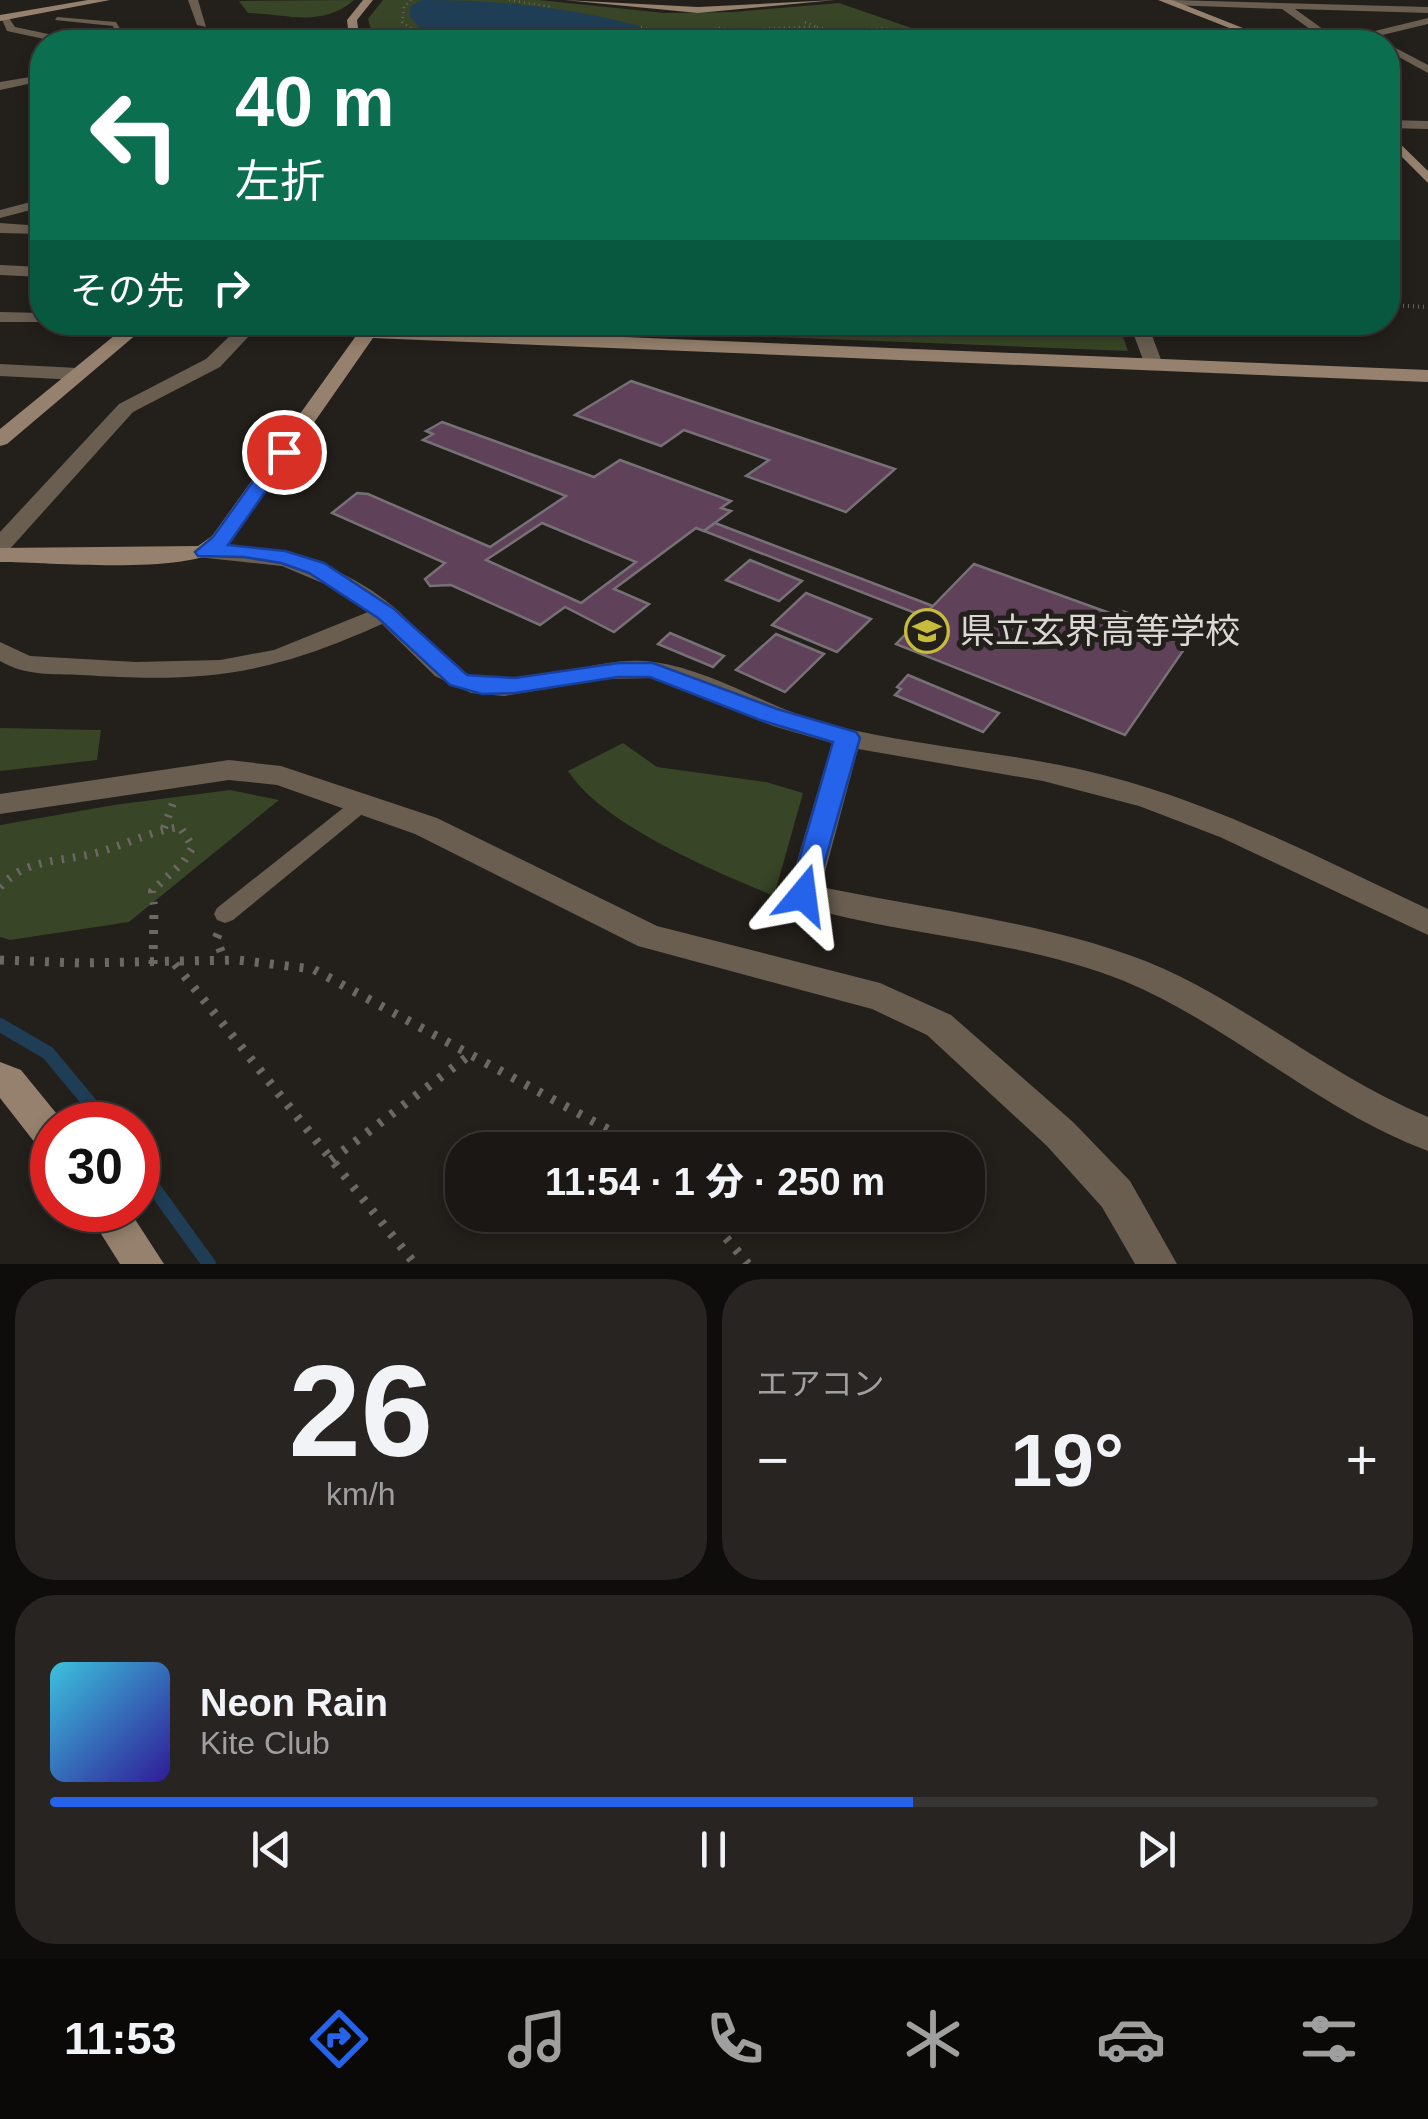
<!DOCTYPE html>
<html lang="ja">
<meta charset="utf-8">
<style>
:root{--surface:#1a1714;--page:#272422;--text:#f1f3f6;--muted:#9f9fa0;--line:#383634;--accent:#2563eb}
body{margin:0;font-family:Arial,"Noto Sans JP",sans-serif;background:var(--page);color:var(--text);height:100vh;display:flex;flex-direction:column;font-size:38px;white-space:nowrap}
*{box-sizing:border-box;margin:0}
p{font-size:32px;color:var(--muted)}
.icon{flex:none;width:55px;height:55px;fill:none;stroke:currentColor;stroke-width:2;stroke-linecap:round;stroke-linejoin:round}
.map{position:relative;height:1264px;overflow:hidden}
.side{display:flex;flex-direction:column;gap:15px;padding:15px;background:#0e0d0b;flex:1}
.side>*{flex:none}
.top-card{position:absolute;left:30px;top:30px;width:1370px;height:305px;border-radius:40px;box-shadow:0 5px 15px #0003,0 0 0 2px var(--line);background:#0b6e4f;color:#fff;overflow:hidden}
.speed{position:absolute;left:30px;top:1102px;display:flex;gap:20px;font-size:50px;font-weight:700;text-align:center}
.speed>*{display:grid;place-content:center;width:130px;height:130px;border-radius:50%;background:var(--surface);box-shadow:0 5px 15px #0003,0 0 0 2px var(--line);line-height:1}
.speed .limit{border:15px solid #d22;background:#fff;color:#111}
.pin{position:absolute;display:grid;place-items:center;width:85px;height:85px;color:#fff;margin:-42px;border:5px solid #fff;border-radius:50%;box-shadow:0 2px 10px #0007}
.me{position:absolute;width:110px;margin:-55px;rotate:16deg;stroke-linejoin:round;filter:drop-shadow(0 0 8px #0008)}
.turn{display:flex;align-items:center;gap:35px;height:210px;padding:0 40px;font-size:45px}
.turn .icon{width:130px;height:130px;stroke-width:2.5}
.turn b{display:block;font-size:70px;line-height:85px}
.then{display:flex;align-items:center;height:95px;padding:0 40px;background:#0003;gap:20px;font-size:38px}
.big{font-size:75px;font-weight:800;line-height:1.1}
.side .card{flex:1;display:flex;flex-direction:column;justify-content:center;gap:15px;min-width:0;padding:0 35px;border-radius:40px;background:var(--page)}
.side .dial{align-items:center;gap:0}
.dial b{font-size:130px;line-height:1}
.song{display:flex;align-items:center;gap:30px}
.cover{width:120px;height:120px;border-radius:15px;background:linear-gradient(135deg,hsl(190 70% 55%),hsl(250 70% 35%))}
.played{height:10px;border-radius:5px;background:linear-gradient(90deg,var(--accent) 65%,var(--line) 65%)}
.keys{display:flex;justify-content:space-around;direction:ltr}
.heat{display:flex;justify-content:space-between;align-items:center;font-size:55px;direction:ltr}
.side .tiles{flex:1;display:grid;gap:15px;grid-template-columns:1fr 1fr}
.card:last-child{grid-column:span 2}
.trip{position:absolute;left:445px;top:1132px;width:540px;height:100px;border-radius:40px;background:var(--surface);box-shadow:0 5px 15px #0003,0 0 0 2px var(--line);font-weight:800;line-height:100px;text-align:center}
.tabs{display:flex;height:160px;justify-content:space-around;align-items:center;background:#0a0908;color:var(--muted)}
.tabs .icon{width:70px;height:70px}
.tabs .current{color:var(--accent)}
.tabs b{font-size:45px;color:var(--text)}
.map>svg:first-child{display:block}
.green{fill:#384526}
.water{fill:#1f3d55}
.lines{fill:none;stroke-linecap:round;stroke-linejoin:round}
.stream{stroke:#1f3d55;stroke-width:14}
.building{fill:#60415a;stroke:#767175;stroke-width:2.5;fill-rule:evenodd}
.path-far3{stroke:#6b6864;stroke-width:2.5;stroke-dasharray:1 4;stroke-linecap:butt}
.path-far2{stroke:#6b6864;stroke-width:4;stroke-dasharray:1 4;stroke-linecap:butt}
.path-far1{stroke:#6b6864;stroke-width:8;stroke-dasharray:2.5 9;stroke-linecap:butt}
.path{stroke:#6b6864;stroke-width:9;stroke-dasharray:4 11;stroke-linecap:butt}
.lane{fill:#6a5e51;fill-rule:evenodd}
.street{fill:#6a5e51;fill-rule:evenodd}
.secondary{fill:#95816d;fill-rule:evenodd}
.route{fill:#2563eb;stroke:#184099;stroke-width:2.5}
.labels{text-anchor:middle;stroke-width:10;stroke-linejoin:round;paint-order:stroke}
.poi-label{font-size:35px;fill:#dad7d5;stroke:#231f1b;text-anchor:start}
</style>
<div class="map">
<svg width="1428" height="1264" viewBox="0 0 1428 1264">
<rect width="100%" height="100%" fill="#231f1b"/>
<g class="green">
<path d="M 354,0 C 322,28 288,14 248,13 L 239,1 Z"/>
<path d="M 383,0 L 539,0 L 665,13 L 733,12 L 839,3 L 952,42 L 382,42 L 371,30 L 368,19 Z"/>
<path d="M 1118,322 L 1128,351 L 427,323 L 427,322 Z"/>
<path d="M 0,728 L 101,730 L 97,760 L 0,771 Z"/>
<path d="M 623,743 L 657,767 L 766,782 L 803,793 L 774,896 C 714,871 603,825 568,771 Z"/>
<path d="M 230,790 L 279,800 L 129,922 L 10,940 L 0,937 L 0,825 L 114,805 Z"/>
</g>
<path class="water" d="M 422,0 C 512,0 603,10 688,42 L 433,42 L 410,17 L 410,7 Z"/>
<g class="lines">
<g class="stream">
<path d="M 0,1025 L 48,1053 L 108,1125"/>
<path d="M 138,1166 L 209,1264"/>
</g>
</g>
<g class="building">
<path d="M 631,381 L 895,469 L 846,512 L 746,476 L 769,460 L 684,430 L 661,446 L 575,415 Z"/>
<path d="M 442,422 L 594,477 L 620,460 L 731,501 L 721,508 L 731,511 L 704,531 L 696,528 L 614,589 L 649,604 L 614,632 L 565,607 L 540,625 L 451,585 L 430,586 L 425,579 L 445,563 L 332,513 L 357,493 L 368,494 L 490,547 L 566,496 L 423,440 L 433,434 L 426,431 ZM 542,523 L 636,562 L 581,603 L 486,560 Z"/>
<path d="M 715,523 L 933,606 L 923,616 L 704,531 Z"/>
<path d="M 750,560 L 802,581 L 779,601 L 726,580 Z"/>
<path d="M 974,564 L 1115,615 L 1119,610 L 1144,618 L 1143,621 L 1165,629 L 1162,633 L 1189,642 L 1125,735 L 896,644 Z"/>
<path d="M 806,593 L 871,619 L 837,652 L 772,625 Z"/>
<path d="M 670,633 L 724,656 L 713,667 L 658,644 Z"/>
<path d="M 776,634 L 824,654 L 785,692 L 736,670 Z"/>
<path d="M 908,675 L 999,713 L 983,732 L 895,695 L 901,689 L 897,687 Z"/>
</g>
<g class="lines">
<g class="path-far3">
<path d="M 411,0 L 404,7 L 402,22 L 430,42"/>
<path d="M 509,0 L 552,7"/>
<path d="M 641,27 L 694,42"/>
<path d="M 817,27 L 837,31"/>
<path d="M 719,28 C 752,32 783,26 817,27 L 802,21"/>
<path d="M 756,34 L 778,42"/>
<path d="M 803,42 L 840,36"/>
<path d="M 860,42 L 837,31 L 884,28 L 933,42"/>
</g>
<g class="path-far2">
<path d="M 1388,305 L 1428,307"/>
<path d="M 843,322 L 855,331"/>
</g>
<g class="path-far1">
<path d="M 164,828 L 174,800"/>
<path d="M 0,887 C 26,858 61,862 96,853 C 125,845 150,831 180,827 L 193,847 L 184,861 L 152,891 L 155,912"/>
</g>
<g class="path">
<path d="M 218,934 L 216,939 L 225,961"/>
<path d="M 0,960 L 79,963 L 237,960 L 313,969 L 646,1150"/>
<path d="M 153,964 L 154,909"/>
<path d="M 175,964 L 415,1264"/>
<path d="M 331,1160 L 471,1054"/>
<path d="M 707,1215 L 748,1264"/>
</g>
<g class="lane">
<path d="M 57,17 L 116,22 L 122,32 L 48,40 L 51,36 L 114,30 L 113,26 L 55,20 Z"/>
<path d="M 359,799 L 366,801 L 369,806 L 366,811 L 233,920 L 225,923 L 217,920 L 214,914 L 217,908 L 352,801 Z"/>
</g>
<g class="street">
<path d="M 188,0 L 198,0 L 206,27 L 197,25 Z"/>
<path d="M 1173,0 L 1428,7 L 1428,13 L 1295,9 L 1338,40 L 1428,18 L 1428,24 L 1353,42 L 1328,42 L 1282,9 L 1170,5 Z"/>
<path d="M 0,15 L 7,15 L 15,27 L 53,35 L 58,42 L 7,31 Z"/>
<path d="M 1268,36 L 1264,41 L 1235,42 Z"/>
<path d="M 1388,44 L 1428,65 L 1428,73 L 1388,51 Z"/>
<path d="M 42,75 L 42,81 L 0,90 L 0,82 Z"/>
<path d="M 1388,120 L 1428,121 L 1428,129 L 1388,128 Z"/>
<path d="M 42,199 L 42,207 L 0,218 L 0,210 Z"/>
<path d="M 0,223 L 42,226 L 42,234 L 0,233 Z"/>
<path d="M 0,265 L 42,267 L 42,277 L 0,275 Z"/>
<path d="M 0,312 L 42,313 L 45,322 L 0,322 Z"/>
<path d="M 244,322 L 262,322 L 220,367 L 133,412 L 8,551 L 0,553 L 0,532 L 119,404 L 206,359 Z"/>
<path d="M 1129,322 L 1147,322 L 1163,365 L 1161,369 L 1147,369 L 1145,365 Z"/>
<path d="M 0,364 L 78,368 L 87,374 L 78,380 L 0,376 Z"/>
<path d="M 205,545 C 274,546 341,562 395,608 C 421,630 445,671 481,678 C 539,689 596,654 654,662 C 716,671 771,710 832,725 C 922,748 1017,752 1107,776 C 1220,805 1323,860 1428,909 L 1428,935 L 1220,837 L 1139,806 L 1043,781 L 858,749 L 821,887 C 927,909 1064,925 1162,968 C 1255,1010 1333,1078 1428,1117 L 1428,1151 C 1318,1110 1232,1026 1124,981 C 1019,938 900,937 792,903 L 787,895 L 832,743 L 773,726 L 654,678 L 607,679 L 504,696 L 471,693 L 435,676 L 382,624 C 269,675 206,683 82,675 C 53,674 25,676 0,661 L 0,642 L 30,656 L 136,662 L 220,660 L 274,650 L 368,612 L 327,585 L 282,566 L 197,557 L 193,552 L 197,547 Z"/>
<path d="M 229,760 L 281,766 L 437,818 L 657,926 L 880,983 L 951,1015 L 1073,1122 L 1130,1181 L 1177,1264 L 1135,1264 L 1102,1207 L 1047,1146 L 927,1035 L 872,1009 L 638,946 L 415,834 L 277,785 L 229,780 L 0,814 L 0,794 Z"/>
</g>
<g class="secondary">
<path d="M 88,0 L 110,0 L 0,21 L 0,15 Z"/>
<path d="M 363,0 L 373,0 L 357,20 L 358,28 L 370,42 L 360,42 L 348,29 L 347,20 Z"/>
<path d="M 564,0 L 698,7 L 835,0 L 698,13 Z"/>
<path d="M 1158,0 L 1172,0 L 1278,42 L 1265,42 Z"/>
<path d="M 1388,132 L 1428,171 L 1428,183 L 1388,143 Z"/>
<path d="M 131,322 L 151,322 L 7,444 L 0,446 L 0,429 Z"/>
<path d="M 366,322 L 383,322 L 380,327 L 1428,370 L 1428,382 L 373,338 L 228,546 C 188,576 54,562 0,562 L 0,548 L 198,546 L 212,536 Z"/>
<path d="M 0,1062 L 21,1070 L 65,1124 L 52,1125 L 52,1153 L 39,1148 L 0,1098 Z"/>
<path d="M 86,1210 L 129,1210 L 164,1264 L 120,1264 Z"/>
</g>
</g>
<path class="route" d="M 284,446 L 293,452 L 228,545 L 285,551 L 324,563 L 394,609 L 467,675 L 515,678 L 618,663 L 653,663 L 777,709 L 856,732 L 860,738 L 813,903 L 803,906 L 793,903 L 789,895 L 833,742 L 760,720 L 650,677 L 618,677 L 515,693 L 482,694 L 450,685 L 378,618 L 309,573 L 281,563 L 244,557 L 198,556 L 195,552 L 213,537 L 277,448 Z"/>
<defs>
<g id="school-ring" transform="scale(2.25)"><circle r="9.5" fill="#231f1b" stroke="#c7bb3c" stroke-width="1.5"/><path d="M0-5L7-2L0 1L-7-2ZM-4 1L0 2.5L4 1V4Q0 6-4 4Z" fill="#c7bb3c"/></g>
</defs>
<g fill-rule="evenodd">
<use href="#school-ring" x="927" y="631"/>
</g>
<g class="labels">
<g class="poi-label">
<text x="960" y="643">県立玄界高等学校</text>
</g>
</g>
</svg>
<div class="speed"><div class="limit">30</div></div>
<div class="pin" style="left:284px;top:452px;background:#d93025"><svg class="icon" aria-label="arrive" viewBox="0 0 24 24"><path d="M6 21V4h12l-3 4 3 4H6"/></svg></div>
<svg class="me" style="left:803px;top:895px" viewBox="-20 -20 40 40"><path d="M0-17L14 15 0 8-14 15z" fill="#2563eb" stroke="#fff" stroke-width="4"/></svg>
<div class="trip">11:54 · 1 分 · 250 m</div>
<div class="top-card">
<div class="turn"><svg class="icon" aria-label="left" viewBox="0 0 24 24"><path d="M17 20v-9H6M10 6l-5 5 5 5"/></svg><div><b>40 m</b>左折</div></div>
<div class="then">その先<svg class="icon" aria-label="right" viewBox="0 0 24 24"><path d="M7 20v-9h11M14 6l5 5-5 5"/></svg></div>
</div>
</div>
<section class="side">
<div class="tiles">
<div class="card dial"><b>26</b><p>km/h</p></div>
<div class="card"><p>エアコン</p>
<div class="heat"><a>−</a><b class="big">19°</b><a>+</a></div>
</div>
<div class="card">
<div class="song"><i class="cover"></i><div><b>Neon Rain</b><p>Kite Club</p></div></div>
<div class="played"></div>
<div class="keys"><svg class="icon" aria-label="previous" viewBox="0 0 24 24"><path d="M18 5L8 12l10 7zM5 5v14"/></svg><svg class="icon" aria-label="pause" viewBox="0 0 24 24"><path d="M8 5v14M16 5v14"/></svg><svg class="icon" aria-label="next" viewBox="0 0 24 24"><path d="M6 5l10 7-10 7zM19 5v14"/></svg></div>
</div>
</div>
</section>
<nav class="tabs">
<b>11:53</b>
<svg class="icon current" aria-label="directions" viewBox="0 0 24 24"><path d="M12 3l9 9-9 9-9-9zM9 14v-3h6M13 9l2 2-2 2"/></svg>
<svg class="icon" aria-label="music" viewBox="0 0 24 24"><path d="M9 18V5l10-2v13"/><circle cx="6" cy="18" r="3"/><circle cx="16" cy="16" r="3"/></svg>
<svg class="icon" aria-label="phone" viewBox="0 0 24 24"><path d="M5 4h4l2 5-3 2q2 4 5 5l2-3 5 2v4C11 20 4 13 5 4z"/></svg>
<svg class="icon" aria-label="climate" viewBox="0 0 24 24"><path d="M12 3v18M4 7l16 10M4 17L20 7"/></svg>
<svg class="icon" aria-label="car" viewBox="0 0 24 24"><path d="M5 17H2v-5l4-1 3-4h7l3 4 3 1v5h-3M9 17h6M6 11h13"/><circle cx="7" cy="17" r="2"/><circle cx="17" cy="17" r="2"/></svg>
<svg class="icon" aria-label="filters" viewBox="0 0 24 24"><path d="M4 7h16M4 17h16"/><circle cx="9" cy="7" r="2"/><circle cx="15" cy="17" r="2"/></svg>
</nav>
